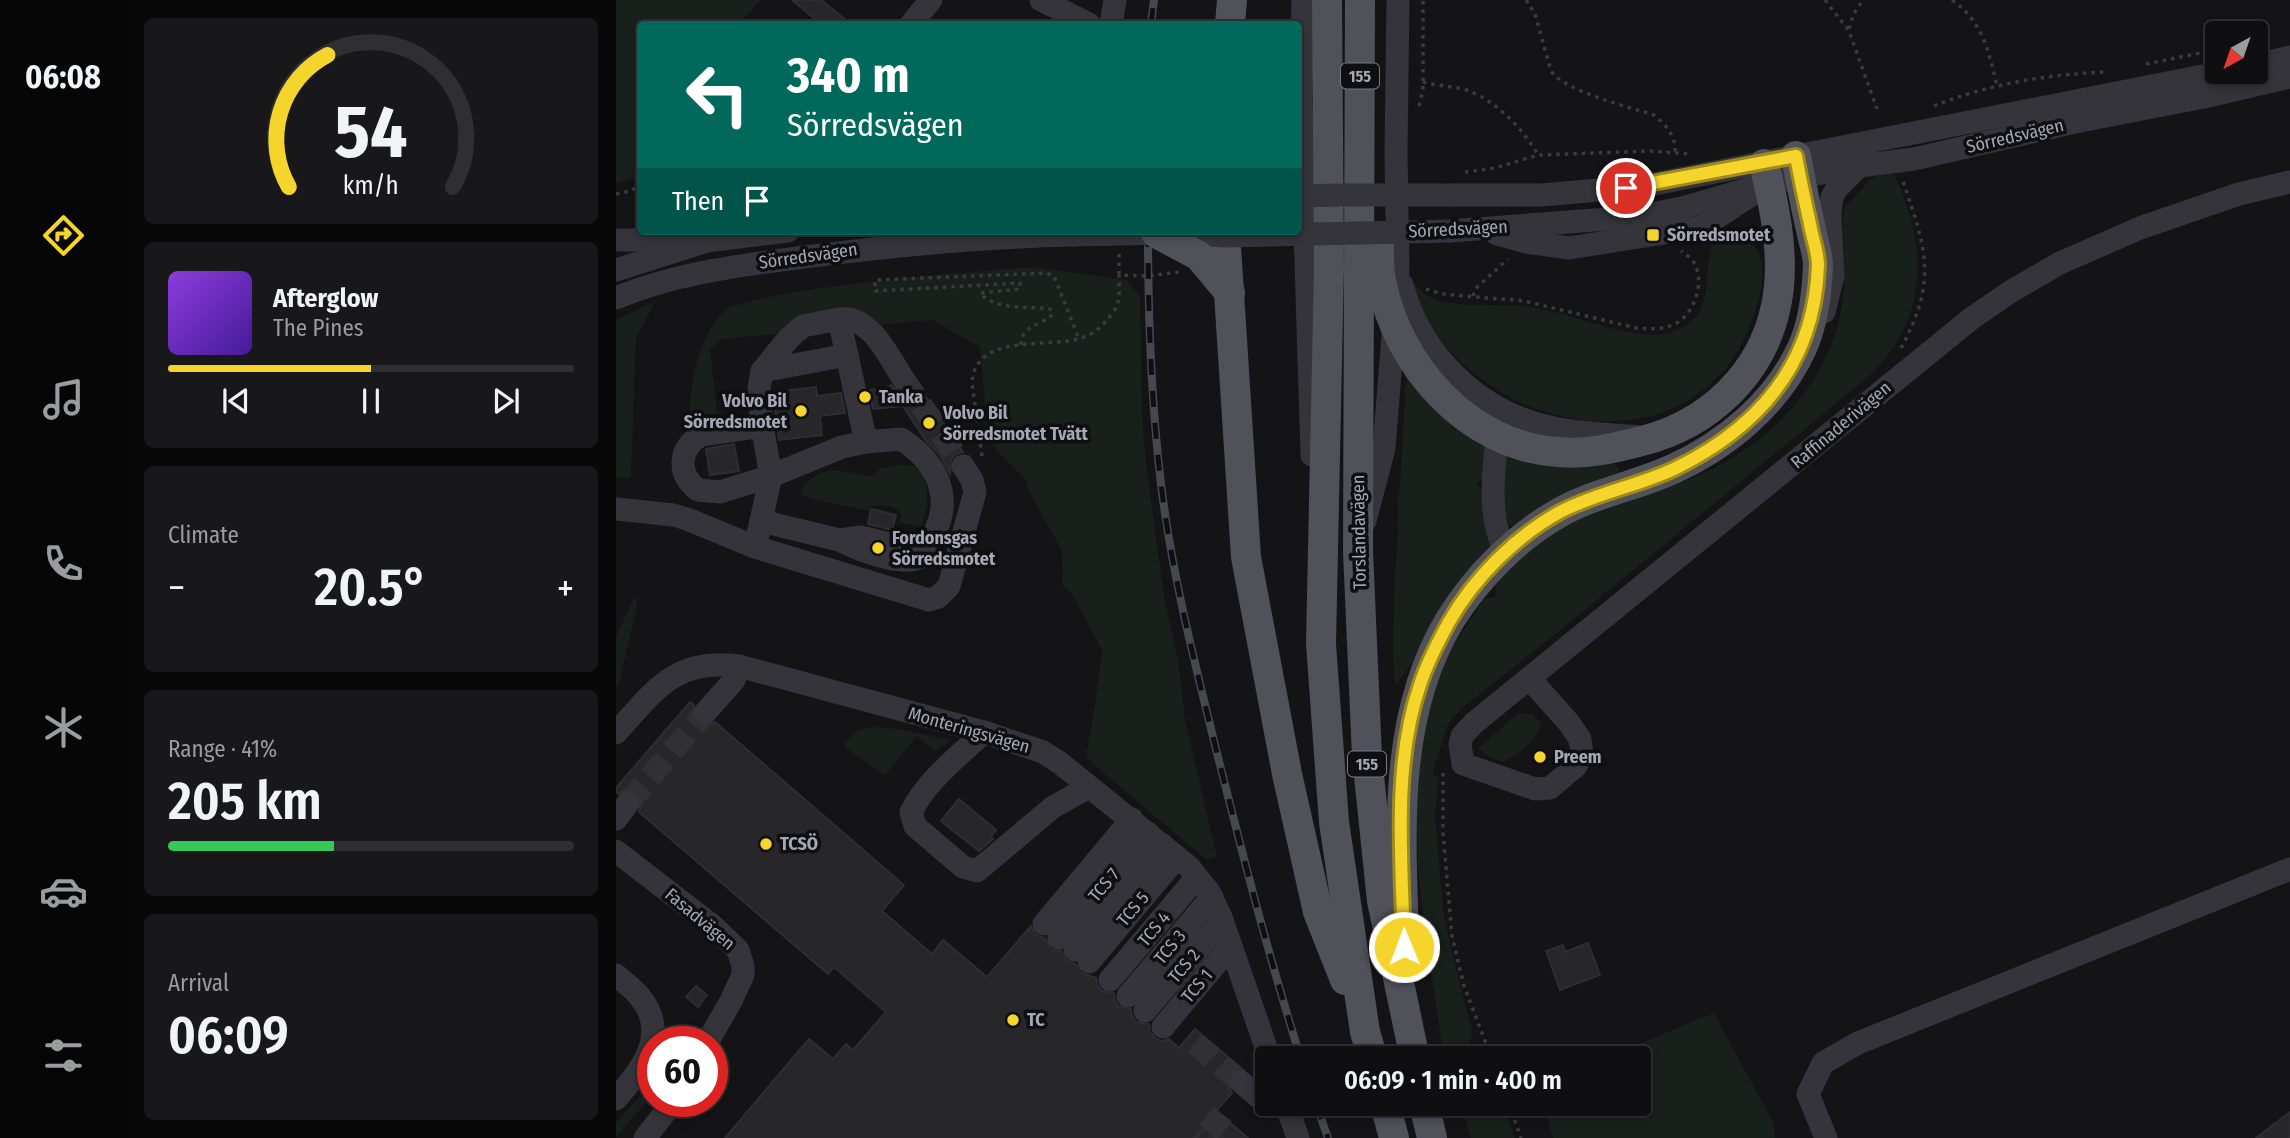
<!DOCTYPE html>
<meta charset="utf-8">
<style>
:root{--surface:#0f0e10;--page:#181719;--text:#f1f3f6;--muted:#9b9c9f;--line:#2f2e30;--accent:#f5d52b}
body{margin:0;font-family:"Fira Sans Condensed",sans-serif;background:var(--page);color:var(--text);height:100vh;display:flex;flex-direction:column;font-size:26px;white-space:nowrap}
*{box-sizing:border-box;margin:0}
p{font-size:23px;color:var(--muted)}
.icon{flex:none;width:38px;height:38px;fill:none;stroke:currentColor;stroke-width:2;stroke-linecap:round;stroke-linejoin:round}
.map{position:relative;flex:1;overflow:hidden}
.details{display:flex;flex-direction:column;gap:18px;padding:18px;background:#080809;width:490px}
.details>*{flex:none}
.banner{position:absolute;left:21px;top:21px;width:665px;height:214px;border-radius:7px;box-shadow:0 4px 10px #0003,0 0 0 2px var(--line);background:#00695c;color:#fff;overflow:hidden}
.needle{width:46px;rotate:220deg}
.controls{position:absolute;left:1589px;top:21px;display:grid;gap:14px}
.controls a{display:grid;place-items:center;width:63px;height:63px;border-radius:7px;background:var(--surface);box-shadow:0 4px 10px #0003,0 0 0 2px var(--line);font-size:35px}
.speed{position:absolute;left:21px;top:1026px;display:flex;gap:14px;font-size:35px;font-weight:700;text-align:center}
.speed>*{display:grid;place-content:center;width:91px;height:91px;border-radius:50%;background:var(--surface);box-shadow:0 4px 10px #0003,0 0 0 2px var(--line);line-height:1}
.speed .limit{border:10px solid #d22;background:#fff;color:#111}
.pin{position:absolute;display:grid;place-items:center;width:60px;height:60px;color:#fff;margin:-30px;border:4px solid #fff;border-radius:50%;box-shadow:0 2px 7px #0007}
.me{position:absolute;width:77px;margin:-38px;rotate:359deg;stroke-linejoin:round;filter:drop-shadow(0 0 5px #0008)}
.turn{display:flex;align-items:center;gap:24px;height:147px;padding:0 35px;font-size:32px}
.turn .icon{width:91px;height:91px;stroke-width:2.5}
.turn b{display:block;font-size:49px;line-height:60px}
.then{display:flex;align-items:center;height:66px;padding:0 35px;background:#0003;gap:14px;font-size:26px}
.big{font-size:52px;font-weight:600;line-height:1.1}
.details .widget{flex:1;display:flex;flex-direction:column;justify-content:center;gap:10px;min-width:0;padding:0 24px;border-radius:10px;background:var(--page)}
.details .dial{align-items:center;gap:0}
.dial svg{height:182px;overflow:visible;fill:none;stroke:var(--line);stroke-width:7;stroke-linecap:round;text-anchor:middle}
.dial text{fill:var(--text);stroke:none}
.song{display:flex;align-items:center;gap:21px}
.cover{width:84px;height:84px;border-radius:10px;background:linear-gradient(135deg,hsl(270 70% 55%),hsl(260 70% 35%))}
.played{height:7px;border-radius:4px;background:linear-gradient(90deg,var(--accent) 50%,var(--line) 50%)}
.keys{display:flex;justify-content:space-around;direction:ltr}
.heat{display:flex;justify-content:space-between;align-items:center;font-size:38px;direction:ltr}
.charge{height:10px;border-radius:5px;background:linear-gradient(90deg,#34c759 41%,var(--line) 0)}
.trip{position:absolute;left:639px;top:1046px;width:396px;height:70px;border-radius:7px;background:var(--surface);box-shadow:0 4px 10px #0003,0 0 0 2px var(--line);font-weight:600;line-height:70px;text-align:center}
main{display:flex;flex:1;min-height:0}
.menu{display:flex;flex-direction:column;width:126px;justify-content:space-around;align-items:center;background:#060606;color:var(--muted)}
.menu .icon{width:49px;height:49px}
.menu .on{color:var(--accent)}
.menu b{font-size:32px;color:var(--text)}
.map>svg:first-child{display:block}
.green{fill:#19201c}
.building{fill:#272629;stroke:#2e2d31;stroke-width:2}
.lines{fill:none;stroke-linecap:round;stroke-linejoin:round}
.minor-tunnel{stroke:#313135;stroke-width:23;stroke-dasharray:23 11;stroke-linecap:butt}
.path{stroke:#3a3b41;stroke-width:3.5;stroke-dasharray:3.5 5;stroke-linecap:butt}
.minor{stroke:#34343a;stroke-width:23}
.major{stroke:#505159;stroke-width:30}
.rail-casing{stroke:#47484f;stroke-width:8}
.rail{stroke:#0f0e10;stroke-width:5;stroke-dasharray:16;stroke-linecap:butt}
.minor-bridge{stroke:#34343a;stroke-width:23}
.major-bridge{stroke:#505159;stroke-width:30}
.route-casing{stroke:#9f8a1c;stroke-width:18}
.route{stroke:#f5d52b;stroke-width:12}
.poi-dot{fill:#f5d52b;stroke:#0f0e10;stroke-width:2.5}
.labels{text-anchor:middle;stroke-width:7;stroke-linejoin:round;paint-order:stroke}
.shield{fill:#0f0e10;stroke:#787984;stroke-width:2}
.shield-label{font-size:16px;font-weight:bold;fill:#a5a7b6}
.street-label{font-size:18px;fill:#a5a7b6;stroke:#0f0e10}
.poi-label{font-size:18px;font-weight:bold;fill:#a5a7b6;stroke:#0f0e10;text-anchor:start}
</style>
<main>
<nav class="menu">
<b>06:08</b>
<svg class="icon on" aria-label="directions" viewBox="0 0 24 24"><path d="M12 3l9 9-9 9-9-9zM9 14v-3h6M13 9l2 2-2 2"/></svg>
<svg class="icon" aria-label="music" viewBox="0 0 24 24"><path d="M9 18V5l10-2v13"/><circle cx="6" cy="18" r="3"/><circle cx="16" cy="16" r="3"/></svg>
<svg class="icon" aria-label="phone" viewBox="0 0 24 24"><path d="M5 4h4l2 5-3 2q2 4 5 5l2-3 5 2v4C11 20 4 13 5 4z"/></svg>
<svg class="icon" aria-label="climate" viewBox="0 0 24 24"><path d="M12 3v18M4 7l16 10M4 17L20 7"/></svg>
<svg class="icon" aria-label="car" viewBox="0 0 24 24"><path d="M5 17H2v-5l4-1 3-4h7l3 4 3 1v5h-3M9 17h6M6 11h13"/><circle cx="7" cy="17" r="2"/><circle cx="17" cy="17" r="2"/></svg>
<svg class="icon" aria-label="filters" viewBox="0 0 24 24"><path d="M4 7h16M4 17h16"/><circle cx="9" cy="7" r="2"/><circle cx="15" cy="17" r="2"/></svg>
</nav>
<section class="details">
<div class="widget dial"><svg viewBox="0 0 100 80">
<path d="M14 69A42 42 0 1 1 86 69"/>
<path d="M14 69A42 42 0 0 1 31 11" stroke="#f5d52b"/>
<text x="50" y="56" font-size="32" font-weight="700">54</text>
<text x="50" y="72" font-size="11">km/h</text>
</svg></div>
<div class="widget">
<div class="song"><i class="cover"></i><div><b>Afterglow</b><p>The Pines</p></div></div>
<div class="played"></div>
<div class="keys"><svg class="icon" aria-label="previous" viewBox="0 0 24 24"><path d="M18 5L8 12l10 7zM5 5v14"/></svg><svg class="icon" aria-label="pause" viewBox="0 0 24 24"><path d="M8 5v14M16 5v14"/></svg><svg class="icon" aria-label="next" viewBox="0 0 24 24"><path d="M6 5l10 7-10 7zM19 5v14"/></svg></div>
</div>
<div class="widget"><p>Climate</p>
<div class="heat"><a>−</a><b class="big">20.5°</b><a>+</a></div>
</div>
<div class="widget"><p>Range · 41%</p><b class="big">205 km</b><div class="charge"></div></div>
<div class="widget"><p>Arrival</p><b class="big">06:09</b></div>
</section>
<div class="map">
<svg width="1674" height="1138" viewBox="0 0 1674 1138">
<rect width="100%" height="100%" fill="#141315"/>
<g class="green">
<path d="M 0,0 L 144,0 L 123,24 L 24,24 L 24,176 L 0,183 Z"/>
<path d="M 1270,171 L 1276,172 L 1279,176 C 1312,247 1313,320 1253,376 L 953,623 L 846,708 L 832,724 L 817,771 L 817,776 L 822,778 L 819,818 L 828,918 L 856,1032 L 853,1044 L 832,1053 L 833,1059 L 828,1059 L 809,930 L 802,870 L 801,815 L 805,756 L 803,740 L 831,655 L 868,599 L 876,598 L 880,595 L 879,580 C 899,559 925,538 950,523 C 958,518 970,515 980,512 C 1005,502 1030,494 1055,486 C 1132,461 1199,405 1222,325 C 1228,301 1229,276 1228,251 C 1228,237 1226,222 1228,208 L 1255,179 Z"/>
<path d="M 1110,234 C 1175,233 1137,331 1116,360 C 1103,378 1084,394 1064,405 C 1021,427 968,425 923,410 C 883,396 842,366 818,331 C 808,317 802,299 795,283 L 795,278 C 801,287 808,295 818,299 C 839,308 888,304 914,307 C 954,313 993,332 1034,335 C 1047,335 1059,332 1070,326 C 1106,303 1078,243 1110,234 Z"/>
<path d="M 418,267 L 511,280 L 524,297 L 526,412 L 530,464 L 549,603 L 562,659 L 569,720 L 601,857 L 591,860 L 489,774 L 470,756 L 479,706 L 486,650 L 455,593 L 446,585 L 447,571 L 445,549 L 414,493 L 410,480 L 372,441 L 364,347 L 316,320 L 106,339 L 94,349 L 101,414 L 90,425 L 74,423 C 73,387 81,339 107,312 C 129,289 373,270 418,267 Z"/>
<path d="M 35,303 L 37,306 L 20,338 L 15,472 L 14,478 L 0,477 L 0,320 Z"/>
<path d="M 790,374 L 869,441 L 869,478 L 861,483 L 870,501 L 875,526 L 875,549 L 781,684 L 778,679 C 776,630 778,581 782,532 C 783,517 780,503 784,488 Z"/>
<path d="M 888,451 L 998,463 L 1003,469 L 1002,473 L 898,529 L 889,518 Z"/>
<path d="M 283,465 L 297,466 L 308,474 C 312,490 313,513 304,527 L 283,522 L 286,514 C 278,505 267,504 255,506 L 252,511 C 230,505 207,503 186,495 L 185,491 C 208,459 224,473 256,476 L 264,469 Z"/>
<path d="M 19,595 L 21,606 L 3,683 L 0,686 L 0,637 Z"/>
<path d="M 902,714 L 916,714 L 925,723 C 921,741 902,755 887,762 L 875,758 L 862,748 Z"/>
<path d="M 257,727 L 282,729 L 335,740 L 319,751 L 301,736 L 269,775 L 230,748 L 228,744 L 242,730 Z"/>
<path d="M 1098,1013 L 1158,1124 L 1159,1138 L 937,1138 L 929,1113 L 930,1104 L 1022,1104 L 1022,1059 L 987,1059 Z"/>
<path d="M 29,1090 L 33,1090 L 35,1096 L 0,1137 L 0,1123 Z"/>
<path d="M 846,1104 L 887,1104 L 899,1138 L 855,1138 Z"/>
</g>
<g class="building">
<path d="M 176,0 L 205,0 L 235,24 L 205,24 Z"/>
<path d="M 299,381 L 347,452 L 340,454 L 335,459 L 334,474 L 324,455 L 310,441 L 287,406 L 257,409 L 253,390 L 270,388 L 275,385 L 280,390 L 287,391 L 294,389 Z"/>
<path d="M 200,387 L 201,396 L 225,393 L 229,413 L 204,416 L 206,435 L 163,440 L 157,392 Z"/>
<path d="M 118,444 L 123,471 L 94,475 L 90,449 Z"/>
<path d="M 255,509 L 280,515 L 276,530 L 252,524 Z"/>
<path d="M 74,702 L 78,705 L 76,717 L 80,724 L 93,726 L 99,722 L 288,885 L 266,911 L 316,954 L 327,940 L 371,977 L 415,926 L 420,935 L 429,938 L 435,949 L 445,951 L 450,960 L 459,964 L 465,973 L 480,978 L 481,985 L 486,991 L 498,993 L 499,1000 L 502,1006 L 515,1009 L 516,1016 L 520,1022 L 533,1024 L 534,1032 L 539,1038 L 545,1041 L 553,1039 L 563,1048 L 579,1029 L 625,1068 L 614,1074 L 612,1086 L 616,1093 L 600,1111 L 632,1138 L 109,1138 L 193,1039 L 217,1059 L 230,1044 L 237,1050 L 270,1012 L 218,967 L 212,974 L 23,812 L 26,804 L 21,792 L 13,789 L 2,794 L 0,792 L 0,788 Z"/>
<path d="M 343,799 L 380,830 L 375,837 L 377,839 L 363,851 L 325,821 Z"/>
<path d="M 972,943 L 984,975 L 944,990 L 930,951 L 947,945 L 949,952 Z"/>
<path d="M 80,986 L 91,995 L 82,1007 L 70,997 Z"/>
<path d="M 1674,1112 L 1674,1138 L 1640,1138 Z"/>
</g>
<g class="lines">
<g class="minor-tunnel">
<path d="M 286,377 L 347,466"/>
<path d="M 12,803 L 89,713"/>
<path d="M 579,1043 L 625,1082"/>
<path d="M 591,1116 L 617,1138"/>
<path d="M 579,1136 L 581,1138"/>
</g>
<g class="path">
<path d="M 910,0 L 919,14 L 935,71 C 948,91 1013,107 1038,115 C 1050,125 1060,136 1059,152"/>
<path d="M 1209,0 L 1233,31 L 1261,109"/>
<path d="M 1336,0 C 1367,22 1373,52 1381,86"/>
<path d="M 1233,29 L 1237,15 L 1247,0"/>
<path d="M 1530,64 L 1594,51"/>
<path d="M 807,82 C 821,86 836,86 850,90 C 880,100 907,129 922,155"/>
<path d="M 803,106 L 807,90 L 807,0"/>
<path d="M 1318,106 C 1372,84 1433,74 1491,72"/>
<path d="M 849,172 L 879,168 L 922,155 L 1035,151 L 1074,154"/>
<path d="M 0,194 L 15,191 L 24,185"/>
<path d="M 503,254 L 503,274"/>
<path d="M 810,289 L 826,294 L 908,301 L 1021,328 C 1035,329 1047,330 1059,324 C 1077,315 1088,286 1080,267 C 1078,260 1071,255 1065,251"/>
<path d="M 857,296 L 859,289 L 892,259"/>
<path d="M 405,345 C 405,325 425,326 437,314 L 434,309 C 413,306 380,311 364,293 L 404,289 L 404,283 L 259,291 L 259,280 L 430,273 L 438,276 L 463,339"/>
<path d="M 1285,348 C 1322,280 1310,249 1287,181"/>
<path d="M 366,456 L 356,383 C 359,332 431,349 465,338 C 476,335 484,328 491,320 C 495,315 501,308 502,302 C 504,293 503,283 503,275 L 532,276 L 563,272"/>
<path d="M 827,773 L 827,833 L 836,936 L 848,986 L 876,1059"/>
<path d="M 893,1104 L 905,1138"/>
</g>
<g class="minor">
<path d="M 425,0 L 473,24"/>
<path d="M 687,0 L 685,100 L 696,455"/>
<path d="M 295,24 L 315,0"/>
<path d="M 495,24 L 499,0"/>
<path d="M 1640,65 L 1674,57"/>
<path d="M 834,195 L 926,195 L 1028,186 L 1607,72"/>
<path d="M 834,231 L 1018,217 L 1066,208 L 1153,183 L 1243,166 L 1298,159 L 1459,122 L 1588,97 L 1674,77"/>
<path d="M 881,234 L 910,242 L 953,248 L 1086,227 L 1135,195"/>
<path d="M 0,240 L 70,240"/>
<path d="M 0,270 L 91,241 L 172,231"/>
<path d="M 786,285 C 805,356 865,414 938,428 C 965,434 995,434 1023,437"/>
<path d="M 0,298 C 57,274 120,266 181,258 C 273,246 365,237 457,235"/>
<path d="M 1208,312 L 1217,276 L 1214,214 L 1216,197 L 1221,188 L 1243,166"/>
<path d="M 223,319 L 250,442 L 226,447 L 155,476 L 146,426 L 143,388 L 146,371 L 173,338 L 187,326 L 223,319 C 254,315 272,355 286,377"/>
<path d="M 146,371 L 231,355"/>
<path d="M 146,426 L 85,435 C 62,449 61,474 82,490 L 104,492 L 155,476"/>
<path d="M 882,435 C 877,468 871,523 891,552"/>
<path d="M 250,442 L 285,439 C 329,467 341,511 305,552"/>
<path d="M 0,509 L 57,515 L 71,519 L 139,547 L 313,600 L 322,597 L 333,586 L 359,492 L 356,480 L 347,466"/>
<path d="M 145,521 L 223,540 L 245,537 L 305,552 L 303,558 C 282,566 243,550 223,540"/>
<path d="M 749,521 L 768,448 L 782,274 L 780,153 L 782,0"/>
<path d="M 142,534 L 155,476"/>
<path d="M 913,678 L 953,723 L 964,739 L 966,754 L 960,766 L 934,788 L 919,789 L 847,764 L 844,744 L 846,736 L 858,723 L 1356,318 L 1394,292 L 1444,263 L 1524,228 L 1623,194 L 1674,182"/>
<path d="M 89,713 L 118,680 L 123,666"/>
<path d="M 368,732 C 343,756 311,780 295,812 L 299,826 L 347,867 L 361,871 L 437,807 L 473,787"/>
<path d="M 0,733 C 39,690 59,658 123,666 L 368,732 L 427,752 L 444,763 L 573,867 L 593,892 L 605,917 L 654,1059"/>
<path d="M 0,819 L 12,803"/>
<path d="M 0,851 L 97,926 L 122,950 L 127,966 L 127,975 L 115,1001 L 92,1041"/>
<path d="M 428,924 L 516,819"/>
<path d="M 443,938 L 532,833"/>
<path d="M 459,950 L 547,845"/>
<path d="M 473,962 L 561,857"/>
<path d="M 0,975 C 8,982 18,989 24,997 C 55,1034 24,1071 0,1099"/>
<path d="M 494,980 L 581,877"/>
<path d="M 512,996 L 596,897"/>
<path d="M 529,1011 L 606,921"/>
<path d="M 547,1027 L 615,946"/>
<path d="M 625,1082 L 651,1104"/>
<path d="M 670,1104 L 682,1138"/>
<path d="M 29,1138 L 58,1101"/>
<path d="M 1210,1138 L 1192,1094 L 1207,1063 L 1242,1043 L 1674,869"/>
</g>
<g class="major">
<path d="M 711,0 L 713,267 L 705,644 L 718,822 L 749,1032 L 757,1059"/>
<path d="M 744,0 L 742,551 L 751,757 L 766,901 L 799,1059"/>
<path d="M 614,24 L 616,0"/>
<path d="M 609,231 L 630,557 L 671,774 L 702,912 L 729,980"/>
<path d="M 763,238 C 763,252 762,266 765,280 C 781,366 852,446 942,452 C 972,455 998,448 1026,441 C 1093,424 1146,374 1160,306 C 1170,260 1159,208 1148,164"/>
<path d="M 788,940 C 785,832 776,716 834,620 C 861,577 899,538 943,513 C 978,493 1020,486 1057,469 C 1110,445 1161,403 1186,348 C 1197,324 1201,292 1202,265 C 1202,254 1197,241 1195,229 C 1189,205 1185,181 1180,156"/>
<path d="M 769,1104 L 778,1138"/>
<path d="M 808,1104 L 816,1138"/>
</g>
<g class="rail-casing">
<g id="rail">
<path d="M 535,24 L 538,0"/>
<path d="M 532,231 C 532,315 535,401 545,484 C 556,575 579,664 601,753 C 627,856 653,958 685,1059"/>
<path d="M 700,1104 L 712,1138"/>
</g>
</g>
<use href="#rail" class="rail"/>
<g class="minor-bridge">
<path d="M 730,195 L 834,195"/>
<path d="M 682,196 L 723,195"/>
<path d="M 572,233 L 609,236 L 834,231"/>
<path d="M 457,235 L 556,233"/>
</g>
<path class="major-bridge" d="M 540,233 L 583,256 L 614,293"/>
</g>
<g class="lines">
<g class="route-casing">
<path id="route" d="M 788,947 C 786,864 776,765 804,685 C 811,663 822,642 833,622 C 858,578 900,536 944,512 C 980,493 1022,486 1058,469 C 1144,427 1199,363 1202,265 C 1202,252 1196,237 1194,224 C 1189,201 1184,179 1180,156 L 1010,188"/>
</g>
<use href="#route" class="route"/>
</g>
<g class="poi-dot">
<rect x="1030" y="228" width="14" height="14" rx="3.5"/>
<circle cx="249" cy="397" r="7"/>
<circle cx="185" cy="411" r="7"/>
<circle cx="313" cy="423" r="7"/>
<circle cx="262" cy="548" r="7"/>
<circle cx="924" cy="757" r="7"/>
<circle cx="150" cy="844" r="7"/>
<circle cx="397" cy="1020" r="7"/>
</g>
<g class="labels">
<g class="shield">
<rect x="725" y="63.5" width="38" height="25" rx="5"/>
<rect x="732" y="751.5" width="38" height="25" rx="5"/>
</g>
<g class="shield-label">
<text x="744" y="82">155</text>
<text x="751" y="770">155</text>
</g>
<g class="street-label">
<text transform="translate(1399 136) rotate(-13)" y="6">Sörredsvägen</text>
<text transform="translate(842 229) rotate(-3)" y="6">Sörredsvägen</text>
<text transform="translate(192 256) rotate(-8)" y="6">Sörredsvägen</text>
<text transform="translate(1225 425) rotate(-40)" y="6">Raffinaderivägen</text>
<text transform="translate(743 532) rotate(-91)" y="6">Torslandavägen</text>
<text transform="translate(353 730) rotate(16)" y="6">Monteringsvägen</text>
<text transform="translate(488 885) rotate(-50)" y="6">TCS 7</text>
<text transform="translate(517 909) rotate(-50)" y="6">TCS 5</text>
<text transform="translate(84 919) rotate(40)" y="6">Fasadvägen</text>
<text transform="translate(538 929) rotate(-50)" y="6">TCS 4</text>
<text transform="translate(554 947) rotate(-50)" y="6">TCS 3</text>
<text transform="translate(568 966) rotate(-50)" y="6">TCS 2</text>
<text transform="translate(581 986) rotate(-50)" y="6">TCS 1</text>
</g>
<g class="poi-label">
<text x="1051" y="241">Sörredsmotet</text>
<text x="263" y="403">Tanka</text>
<text x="171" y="407" text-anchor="end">Volvo Bil<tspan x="171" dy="21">Sörredsmotet</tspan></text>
<text x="327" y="419">Volvo Bil<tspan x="327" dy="21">Sörredsmotet Tvätt</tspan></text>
<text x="276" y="544">Fordonsgas<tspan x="276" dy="21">Sörredsmotet</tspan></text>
<text x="938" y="763">Preem</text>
<text x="164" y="850">TCSÖ</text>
<text x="411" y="1026">TC</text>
</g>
</g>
</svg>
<div class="controls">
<a><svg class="needle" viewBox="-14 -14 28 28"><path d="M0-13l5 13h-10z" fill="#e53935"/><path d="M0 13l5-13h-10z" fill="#9b9c9f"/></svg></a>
</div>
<div class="speed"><div class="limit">60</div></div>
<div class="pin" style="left:1010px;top:188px;background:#d93025"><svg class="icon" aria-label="arrive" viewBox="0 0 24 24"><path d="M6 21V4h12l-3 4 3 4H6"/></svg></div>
<svg class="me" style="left:788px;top:947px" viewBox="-20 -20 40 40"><circle r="17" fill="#f5d52b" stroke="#fff" stroke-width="3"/><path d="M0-11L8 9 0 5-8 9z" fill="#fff"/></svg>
<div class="trip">06:09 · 1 min · 400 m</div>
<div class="banner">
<div class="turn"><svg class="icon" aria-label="left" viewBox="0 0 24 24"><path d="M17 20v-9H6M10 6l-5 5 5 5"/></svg><div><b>340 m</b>Sörredsvägen</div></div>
<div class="then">Then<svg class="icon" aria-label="arrive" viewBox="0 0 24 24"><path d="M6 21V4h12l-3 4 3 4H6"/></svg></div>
</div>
</div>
</main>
